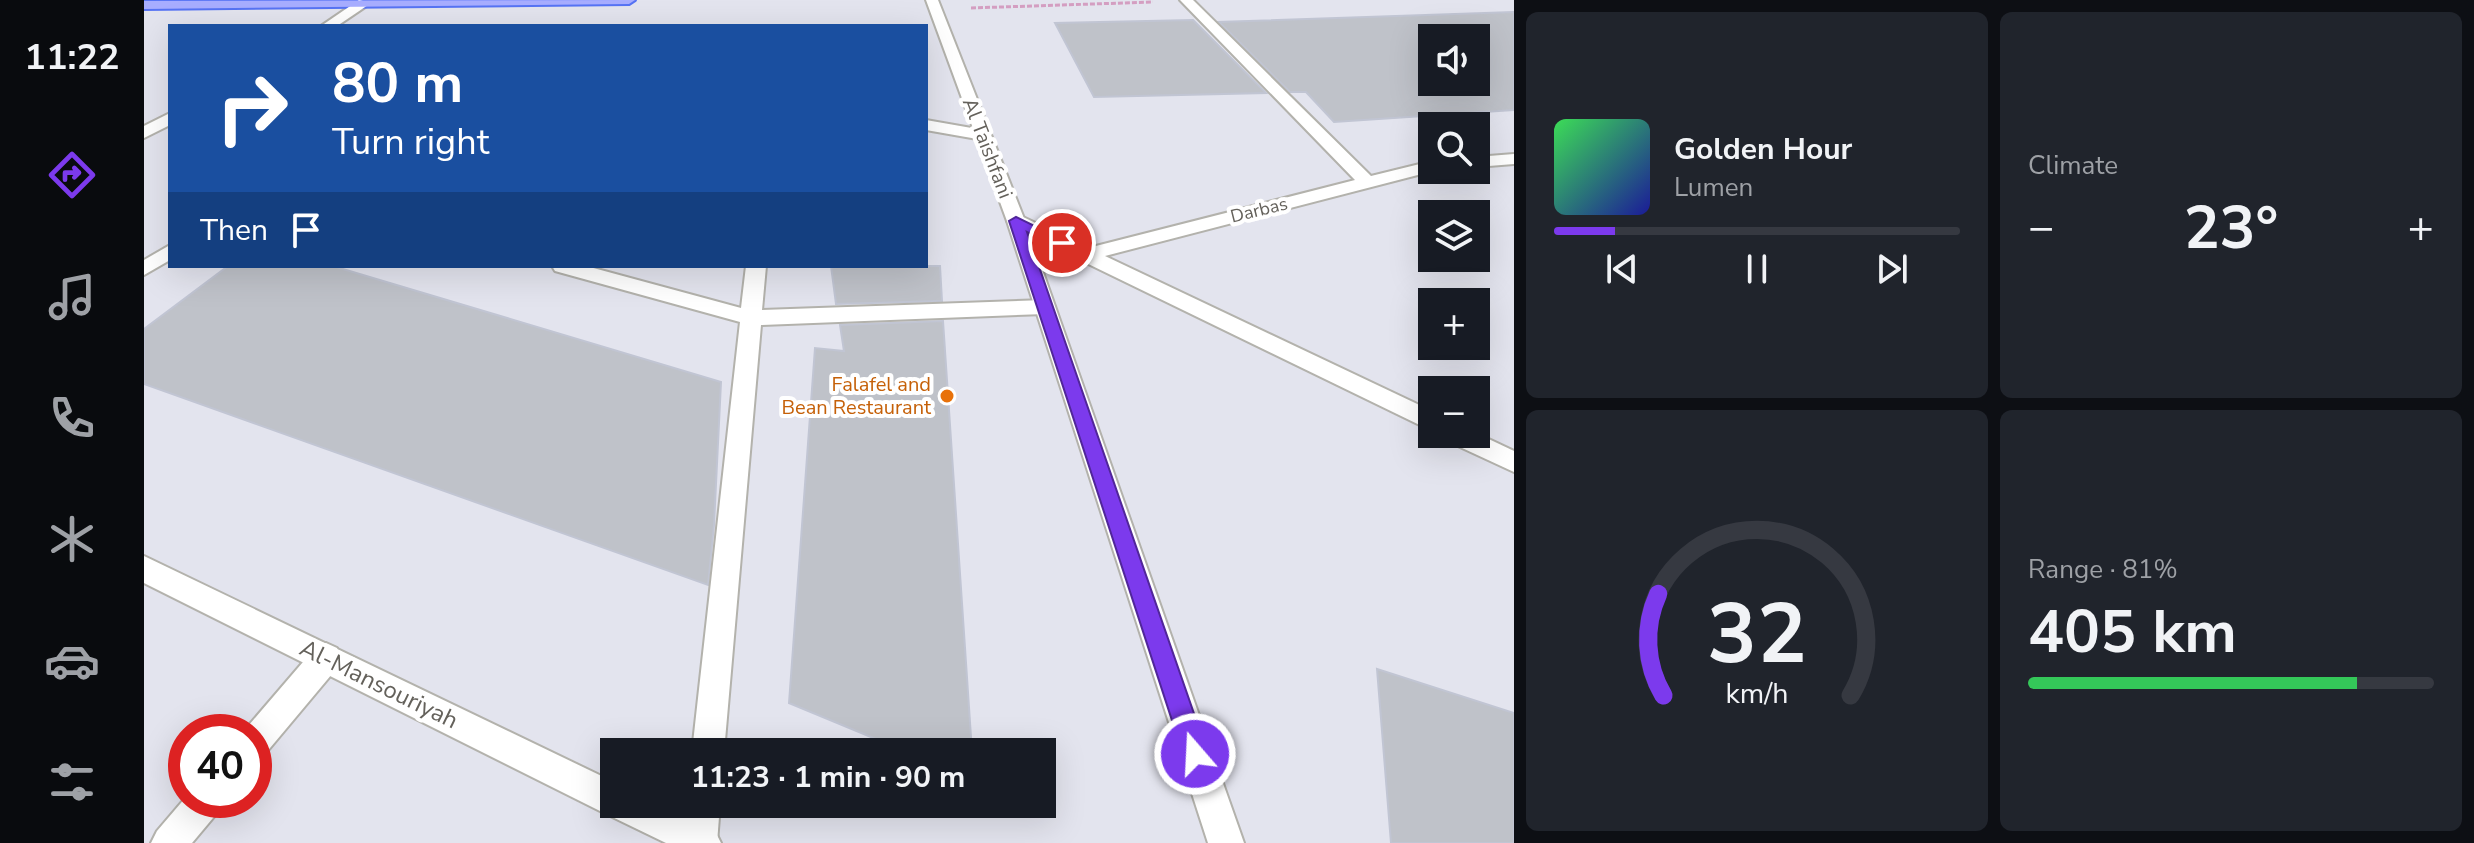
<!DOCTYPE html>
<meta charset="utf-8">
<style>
:root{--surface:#171b24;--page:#20242c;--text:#f1f3f6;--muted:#9ea1a6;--line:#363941;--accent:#7c3aed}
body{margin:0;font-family:"Nunito Sans",sans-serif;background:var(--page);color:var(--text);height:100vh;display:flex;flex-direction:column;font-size:30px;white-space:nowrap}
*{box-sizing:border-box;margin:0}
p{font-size:26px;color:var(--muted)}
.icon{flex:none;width:44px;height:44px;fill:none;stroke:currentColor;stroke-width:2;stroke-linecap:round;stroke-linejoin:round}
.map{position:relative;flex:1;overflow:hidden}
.panel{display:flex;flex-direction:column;gap:12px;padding:12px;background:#0d0f14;width:960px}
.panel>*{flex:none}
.top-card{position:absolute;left:24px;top:24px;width:760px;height:244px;border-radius:0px;box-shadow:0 8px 32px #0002;background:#1a4fa0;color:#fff;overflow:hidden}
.controls{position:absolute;left:1274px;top:24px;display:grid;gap:16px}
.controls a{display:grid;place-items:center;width:72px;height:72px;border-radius:0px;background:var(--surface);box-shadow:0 8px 32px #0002;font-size:40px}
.speed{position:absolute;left:24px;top:714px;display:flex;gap:16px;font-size:40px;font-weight:700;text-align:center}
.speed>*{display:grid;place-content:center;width:104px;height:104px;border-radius:50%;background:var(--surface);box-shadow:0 8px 32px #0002;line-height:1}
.speed .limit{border:12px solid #d22;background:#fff;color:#111}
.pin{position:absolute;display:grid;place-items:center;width:68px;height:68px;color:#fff;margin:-34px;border:4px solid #fff;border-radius:50%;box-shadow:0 2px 8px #0007}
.me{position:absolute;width:88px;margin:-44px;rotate:341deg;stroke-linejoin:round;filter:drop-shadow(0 0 6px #0008)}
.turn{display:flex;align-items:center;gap:28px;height:168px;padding:0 32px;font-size:36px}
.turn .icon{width:104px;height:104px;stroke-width:2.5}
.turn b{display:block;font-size:56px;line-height:68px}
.then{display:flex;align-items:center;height:76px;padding:0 32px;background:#0003;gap:16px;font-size:30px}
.big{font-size:60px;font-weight:700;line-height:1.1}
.panel .tile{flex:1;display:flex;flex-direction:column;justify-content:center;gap:12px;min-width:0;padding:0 28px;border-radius:12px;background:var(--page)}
.panel .dial{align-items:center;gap:0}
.dial svg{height:208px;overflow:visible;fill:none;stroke:var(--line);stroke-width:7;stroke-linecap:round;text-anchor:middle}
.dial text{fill:var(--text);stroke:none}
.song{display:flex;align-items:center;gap:24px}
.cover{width:96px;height:96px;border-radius:12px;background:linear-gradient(135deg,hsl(130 70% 55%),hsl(240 70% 35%))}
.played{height:8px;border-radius:4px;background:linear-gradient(90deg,var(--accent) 15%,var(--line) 15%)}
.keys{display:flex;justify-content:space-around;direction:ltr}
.heat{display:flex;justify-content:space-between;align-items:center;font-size:44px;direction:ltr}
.charge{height:12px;border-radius:6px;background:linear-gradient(90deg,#34c759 81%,var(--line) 0)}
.panel .tiles{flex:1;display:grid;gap:12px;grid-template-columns:repeat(2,1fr)}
.trip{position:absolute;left:456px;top:738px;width:456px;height:80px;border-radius:0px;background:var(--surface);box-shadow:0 8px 32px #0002;font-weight:700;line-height:80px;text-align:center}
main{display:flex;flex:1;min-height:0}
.tabs{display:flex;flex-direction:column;width:144px;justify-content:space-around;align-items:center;background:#090b0e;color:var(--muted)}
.tabs .icon{width:56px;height:56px}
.tabs .selected{color:var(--accent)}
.tabs b{font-size:36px;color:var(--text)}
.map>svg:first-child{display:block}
.building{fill:#bfc2c9;stroke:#c1c5d3;stroke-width:2;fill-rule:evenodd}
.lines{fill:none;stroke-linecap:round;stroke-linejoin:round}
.minor-casing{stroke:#b3b2ac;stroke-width:4}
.tertiary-casing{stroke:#b3b2ac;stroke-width:4}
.primary-casing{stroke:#5673f4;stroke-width:4}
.path{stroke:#d49ec1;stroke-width:3;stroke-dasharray:5 2;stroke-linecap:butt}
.minor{fill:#fff;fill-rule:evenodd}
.tertiary{fill:#fff;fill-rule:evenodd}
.primary{fill:#a7adff;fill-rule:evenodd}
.route{fill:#7c3aed;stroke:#51269a;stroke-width:2}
.food-dot{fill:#e8710a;stroke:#fff;stroke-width:3}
.labels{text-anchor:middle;stroke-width:8;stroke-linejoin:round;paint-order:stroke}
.far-street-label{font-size:18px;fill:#64615b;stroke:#fff}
.street-label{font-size:20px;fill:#64615b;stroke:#fff}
.food-label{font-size:20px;fill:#c56008;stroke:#fff;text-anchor:end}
.near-street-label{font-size:24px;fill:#64615b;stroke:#fff}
</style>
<main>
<nav class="tabs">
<b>11:22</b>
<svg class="icon selected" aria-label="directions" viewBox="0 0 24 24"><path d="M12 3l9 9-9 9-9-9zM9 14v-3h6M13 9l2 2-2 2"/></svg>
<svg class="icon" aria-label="music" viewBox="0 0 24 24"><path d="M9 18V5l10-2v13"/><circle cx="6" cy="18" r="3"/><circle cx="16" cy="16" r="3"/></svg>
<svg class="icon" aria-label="phone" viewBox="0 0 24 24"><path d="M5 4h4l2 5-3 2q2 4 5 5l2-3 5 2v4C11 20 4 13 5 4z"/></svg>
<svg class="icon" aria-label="climate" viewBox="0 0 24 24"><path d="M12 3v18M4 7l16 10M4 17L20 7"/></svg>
<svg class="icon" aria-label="car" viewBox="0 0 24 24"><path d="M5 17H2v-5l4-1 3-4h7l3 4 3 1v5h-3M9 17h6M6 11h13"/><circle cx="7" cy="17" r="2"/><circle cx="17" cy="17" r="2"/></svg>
<svg class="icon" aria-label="filters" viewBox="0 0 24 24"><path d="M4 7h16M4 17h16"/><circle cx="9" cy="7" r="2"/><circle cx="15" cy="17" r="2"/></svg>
</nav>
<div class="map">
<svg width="1370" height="843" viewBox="0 0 1370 843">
<rect width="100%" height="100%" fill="#e3e4ee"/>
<g class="building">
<path d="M 1370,12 L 1370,110 L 1190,122 L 1162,92 L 1146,92 L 1075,22 ZM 1288,38 L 1332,38 L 1332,82 L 1288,82 Z"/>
<path d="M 1049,20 L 1122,93 L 950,97 L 911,23 Z"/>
<path d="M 84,266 L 189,266 L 577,382 L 570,525 L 564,585 L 0,384 L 0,329 Z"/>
<path d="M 687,266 L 796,266 L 798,301 L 692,304 Z"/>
<path d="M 799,321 L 828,752 L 763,752 L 645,703 L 671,348 L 700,351 L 696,325 Z"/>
<path d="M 1233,669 L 1370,713 L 1370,843 L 1247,843 Z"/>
</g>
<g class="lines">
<g class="minor-casing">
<g id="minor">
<path d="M 215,0 L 227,3 L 193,26 L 177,26 Z"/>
<path d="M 1036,0 L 1049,0 L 1227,176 L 1288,161 L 1288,170 L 1293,170 L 961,256 L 1288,411 L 1288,431 L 934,259 L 863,221 L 865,217 L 879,217 L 944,248 L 1211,180 Z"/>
<path d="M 26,113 L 26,125 L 0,138 L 0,126 Z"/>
<path d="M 782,120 L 839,130 L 847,135 L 839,140 L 782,130 Z"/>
<path d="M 1370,154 L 1370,164 L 1332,167 L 1332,157 Z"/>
<path d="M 26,245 L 26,260 L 0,275 L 0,260 Z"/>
<path d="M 408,266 L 442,266 L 597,308 L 602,266 L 622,266 L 618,310 L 901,300 L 908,302 L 911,307 L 908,312 L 901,314 L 617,325 L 580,752 L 548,752 L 596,322 L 411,271 Z"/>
<path d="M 1332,433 L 1370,451 L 1370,472 L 1303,441 L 1300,434 Z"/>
<path d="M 182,643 L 193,648 L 197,658 L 193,668 L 121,754 L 110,759 L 110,732 L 99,732 L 171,648 Z"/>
<path d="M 42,797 L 42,800 L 79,800 L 74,812 L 48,843 L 7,843 L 13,831 Z"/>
<path d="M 542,804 L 576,804 L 573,843 L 539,843 Z"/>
</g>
</g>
<g class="tertiary-casing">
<g id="tertiary">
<path d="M 782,0 L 794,0 L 881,221 L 1100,843 L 1064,843 L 863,221 Z"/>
<path d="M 0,556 L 470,782 L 470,804 L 516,804 L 571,831 L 577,843 L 522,843 L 458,812 L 0,583 Z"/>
</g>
</g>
<g class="primary-casing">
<path id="primary" d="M 491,0 L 485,4 L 0,9 L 0,1 Z"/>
</g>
<path class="path" d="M 827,8 L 1009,2"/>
<use href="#minor" class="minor"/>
<use href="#tertiary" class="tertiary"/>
<use href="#primary" class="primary"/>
</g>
<path class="route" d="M 872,217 L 925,243 L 918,248 L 913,247 L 883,232 L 1064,754 L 1060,762 L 1051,766 L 1043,762 L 1039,754 L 865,221 Z"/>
<circle class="food-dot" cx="803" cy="396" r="8"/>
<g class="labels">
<g class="far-street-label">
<text transform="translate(1115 210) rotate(-14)" y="6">Darbas</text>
</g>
<g class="street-label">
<text transform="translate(844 148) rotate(69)" y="7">Al Taishfani</text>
</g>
<g class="food-label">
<text x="787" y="391">Falafel and<tspan x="787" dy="23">Bean Restaurant</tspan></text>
</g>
<g class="near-street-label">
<text transform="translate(235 684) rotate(26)" y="8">Al-Mansouriyah</text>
</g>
</g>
</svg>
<div class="controls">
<a><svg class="icon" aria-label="sound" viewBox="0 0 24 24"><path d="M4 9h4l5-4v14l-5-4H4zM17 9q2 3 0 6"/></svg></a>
<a><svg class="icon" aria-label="search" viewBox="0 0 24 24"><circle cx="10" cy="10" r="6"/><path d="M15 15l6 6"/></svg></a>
<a><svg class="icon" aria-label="layers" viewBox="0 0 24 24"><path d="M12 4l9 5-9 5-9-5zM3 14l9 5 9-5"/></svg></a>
<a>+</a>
<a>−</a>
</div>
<div class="speed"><div class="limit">40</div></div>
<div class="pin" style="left:918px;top:243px;background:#d93025"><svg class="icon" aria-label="arrive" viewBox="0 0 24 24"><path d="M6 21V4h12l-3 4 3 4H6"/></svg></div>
<svg class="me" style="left:1051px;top:754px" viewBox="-20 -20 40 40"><circle r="17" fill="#7c3aed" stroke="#fff" stroke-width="3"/><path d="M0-11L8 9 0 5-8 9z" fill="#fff"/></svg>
<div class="trip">11:23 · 1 min · 90 m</div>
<div class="top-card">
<div class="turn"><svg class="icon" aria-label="right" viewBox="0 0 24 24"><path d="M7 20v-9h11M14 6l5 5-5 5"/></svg><div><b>80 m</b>Turn right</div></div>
<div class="then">Then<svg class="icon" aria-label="arrive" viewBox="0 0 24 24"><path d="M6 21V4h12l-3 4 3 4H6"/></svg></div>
</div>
</div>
<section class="panel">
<div class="tiles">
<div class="tile">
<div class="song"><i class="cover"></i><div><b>Golden Hour</b><p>Lumen</p></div></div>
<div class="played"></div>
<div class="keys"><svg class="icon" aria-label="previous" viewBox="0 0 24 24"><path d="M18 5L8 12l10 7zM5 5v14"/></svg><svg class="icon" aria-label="pause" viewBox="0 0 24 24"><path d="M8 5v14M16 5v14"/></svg><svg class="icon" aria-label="next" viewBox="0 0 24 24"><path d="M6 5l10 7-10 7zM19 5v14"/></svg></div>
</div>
<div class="tile"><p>Climate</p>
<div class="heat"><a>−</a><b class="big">23°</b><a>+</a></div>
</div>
<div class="tile dial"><svg viewBox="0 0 100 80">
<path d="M14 69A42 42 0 1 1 86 69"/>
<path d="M14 69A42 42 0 0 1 12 30" stroke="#7c3aed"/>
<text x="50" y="56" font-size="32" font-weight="700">32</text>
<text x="50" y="72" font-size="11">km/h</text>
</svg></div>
<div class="tile"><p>Range · 81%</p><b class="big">405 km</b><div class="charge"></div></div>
</div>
</section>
</main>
